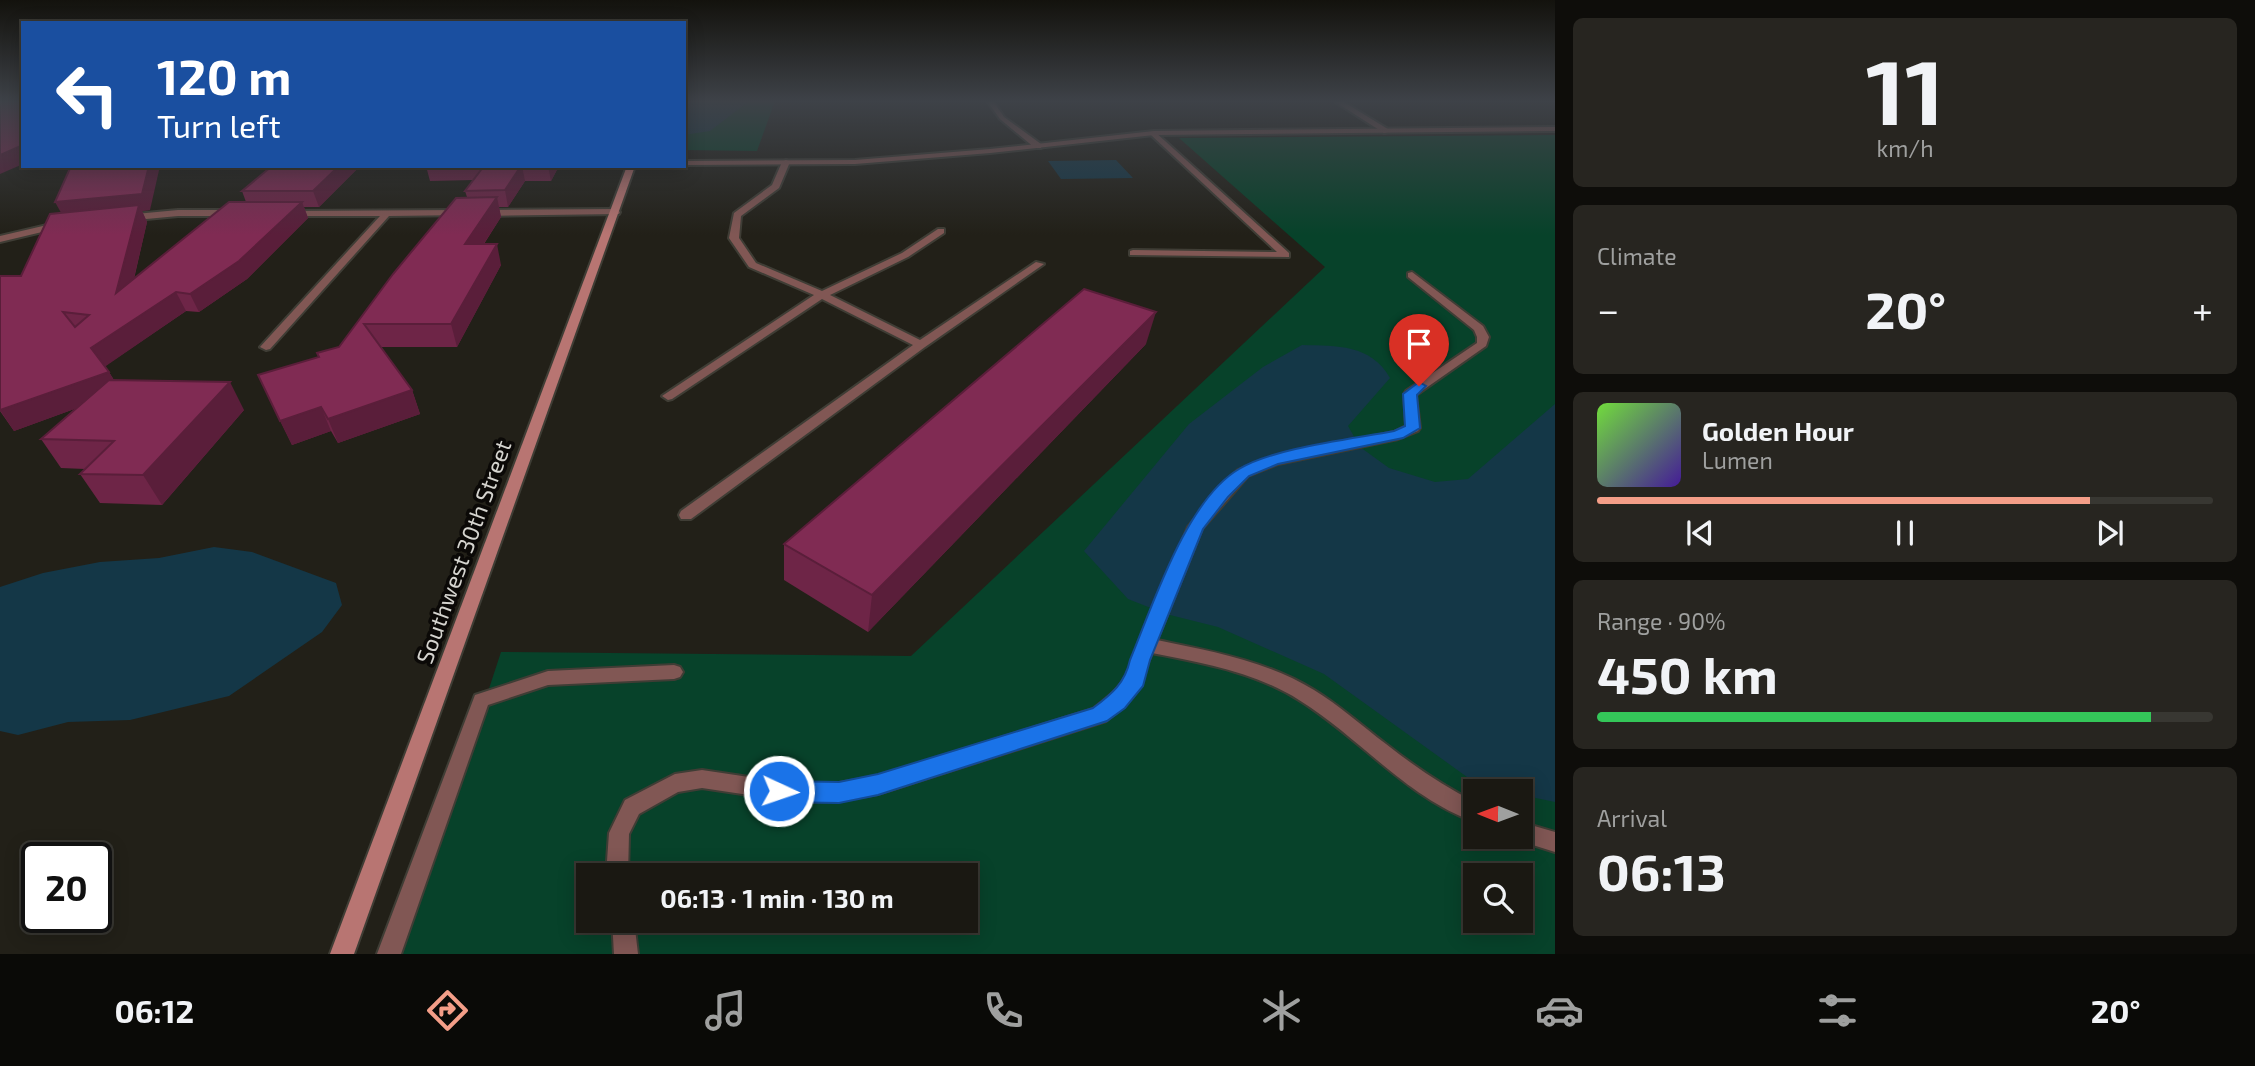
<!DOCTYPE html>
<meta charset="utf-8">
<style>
:root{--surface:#1a1812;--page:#272520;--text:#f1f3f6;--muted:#9fa09f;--line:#383732;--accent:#f49e88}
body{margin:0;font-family:"Exo 2",sans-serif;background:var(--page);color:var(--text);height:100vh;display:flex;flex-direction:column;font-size:26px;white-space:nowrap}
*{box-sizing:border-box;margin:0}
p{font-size:23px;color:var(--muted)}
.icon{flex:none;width:38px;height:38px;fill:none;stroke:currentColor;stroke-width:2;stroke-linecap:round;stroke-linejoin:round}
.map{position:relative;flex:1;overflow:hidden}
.details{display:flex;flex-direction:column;gap:18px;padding:18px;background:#0e0d0a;width:700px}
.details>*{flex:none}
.guide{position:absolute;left:21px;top:21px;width:665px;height:147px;border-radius:0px;box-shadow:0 4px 18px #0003,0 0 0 2px var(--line);background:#1a4fa0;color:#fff;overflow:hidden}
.needle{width:46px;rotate:271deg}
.buttons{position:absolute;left:1463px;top:779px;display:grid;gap:14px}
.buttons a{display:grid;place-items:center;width:70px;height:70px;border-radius:0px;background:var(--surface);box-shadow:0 4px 18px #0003,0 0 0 2px var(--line);font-size:35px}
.speed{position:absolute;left:21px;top:842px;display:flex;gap:14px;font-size:35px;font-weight:700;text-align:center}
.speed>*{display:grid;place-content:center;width:91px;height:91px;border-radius:50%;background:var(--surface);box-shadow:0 4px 18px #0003,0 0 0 2px var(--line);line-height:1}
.speed .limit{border:4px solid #111;border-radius:10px;background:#fff;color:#111}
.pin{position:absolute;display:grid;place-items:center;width:60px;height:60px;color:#fff;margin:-72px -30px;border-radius:50% 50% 50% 0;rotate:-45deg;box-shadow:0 0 7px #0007}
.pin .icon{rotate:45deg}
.me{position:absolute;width:77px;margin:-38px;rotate:93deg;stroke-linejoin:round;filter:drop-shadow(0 0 5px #0008)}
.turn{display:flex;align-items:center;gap:24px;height:147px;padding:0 21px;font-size:32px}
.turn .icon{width:91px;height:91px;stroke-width:2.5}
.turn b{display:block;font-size:49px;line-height:60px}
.big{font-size:52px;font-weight:700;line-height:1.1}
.details .widget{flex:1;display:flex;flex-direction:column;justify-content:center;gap:10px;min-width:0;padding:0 24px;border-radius:10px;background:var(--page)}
.details .dial{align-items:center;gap:0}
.dial b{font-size:91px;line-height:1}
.song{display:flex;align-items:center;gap:21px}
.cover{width:84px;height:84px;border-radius:10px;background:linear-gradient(135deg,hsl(100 70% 55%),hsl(260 70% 35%))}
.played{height:7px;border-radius:4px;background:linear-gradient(90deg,var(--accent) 80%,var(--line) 80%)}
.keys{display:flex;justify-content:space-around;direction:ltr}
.heat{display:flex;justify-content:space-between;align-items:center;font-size:38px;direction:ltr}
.charge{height:10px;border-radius:5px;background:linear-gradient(90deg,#34c759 90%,var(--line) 0)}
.trip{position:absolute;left:576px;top:863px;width:402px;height:70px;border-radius:0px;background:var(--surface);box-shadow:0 4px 18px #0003,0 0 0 2px var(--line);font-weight:700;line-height:70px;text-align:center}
.tab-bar{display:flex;height:112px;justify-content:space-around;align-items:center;background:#0a0a07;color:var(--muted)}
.tab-bar .icon{width:49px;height:49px}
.tab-bar .selected{color:var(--accent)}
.tab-bar b{font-size:32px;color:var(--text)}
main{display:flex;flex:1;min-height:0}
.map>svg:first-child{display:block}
.green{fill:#07422a;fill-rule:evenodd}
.water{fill:#143747}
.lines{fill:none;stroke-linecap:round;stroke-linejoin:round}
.lane-casing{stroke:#3f3d35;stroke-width:4}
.street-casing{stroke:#3f3d35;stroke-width:4}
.secondary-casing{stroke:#3f3d35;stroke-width:4}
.lane{fill:#815754;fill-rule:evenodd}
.street{fill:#815754;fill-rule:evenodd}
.secondary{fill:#b87572;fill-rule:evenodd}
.wall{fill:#6e2547}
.shaded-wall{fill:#5a1e3a}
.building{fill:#802b53;stroke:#5a1e3a;stroke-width:2;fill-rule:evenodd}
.route{fill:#1a73e8;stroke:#114b97;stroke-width:2}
.labels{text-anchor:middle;stroke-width:7;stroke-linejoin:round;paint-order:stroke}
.street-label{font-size:23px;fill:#d5d4cf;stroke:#0b0907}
</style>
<main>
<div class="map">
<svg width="1555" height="954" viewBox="0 0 1555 954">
<rect width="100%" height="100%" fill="#222018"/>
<g class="green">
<path d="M 684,101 L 775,101 L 757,151 L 684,150 Z"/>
<path d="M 1555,135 L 1555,954 L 402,954 L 501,652 L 911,656 L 1325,267 L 1179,138 ZM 1475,791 L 1521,791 L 1521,836 L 1475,836 ZM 588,875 L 966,875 L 966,920 L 588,920 ZM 1475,875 L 1521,875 L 1521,920 L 1475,920 Z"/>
</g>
<g class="water">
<path d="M 687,101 L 749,101 L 710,131 L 684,135 L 684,107 Z"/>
<path d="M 1116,160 L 1133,178 L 1061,179 L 1048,161 Z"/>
<path d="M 1302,345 C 1337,346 1371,344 1390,378 L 1348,426 L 1360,447 L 1389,468 L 1435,482 L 1468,479 L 1555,404 L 1555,802 L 1521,795 L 1521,791 L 1481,787 L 1324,674 L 1218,627 L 1166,614 L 1128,599 L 1084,551 L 1189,424 L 1263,367 Z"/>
<path d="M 214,547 L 252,552 L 336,583 L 342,605 L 322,632 L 229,696 L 130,720 L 68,722 L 18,735 L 0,731 L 0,587 L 43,573 L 100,562 L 159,558 Z"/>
</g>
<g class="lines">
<g class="lane-casing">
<g id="lane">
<path d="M 987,101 L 993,101 L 1004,117 L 1041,144 L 1041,148 L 1035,148 L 1000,119 Z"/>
<path d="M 1334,101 L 1342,101 L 1391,131 L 1384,133 Z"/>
<path d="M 1154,131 L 1289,253 L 1289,257 L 1130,255 L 1130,251 L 1133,250 L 1277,252 L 1151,135 Z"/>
<path d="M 786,160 L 790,162 L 779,188 L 741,216 L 739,238 L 756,263 L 822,291 L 902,253 L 938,229 L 944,229 L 944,233 L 908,257 L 830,295 L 920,340 L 1036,262 L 1044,264 L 925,347 L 691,519 L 681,519 L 679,515 L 681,511 L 913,345 L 822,299 L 672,399 L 668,400 L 662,396 L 814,295 L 749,267 L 729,238 L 734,213 L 772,185 L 782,162 Z"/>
<path d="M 1412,272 L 1483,326 L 1489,337 L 1486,346 L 1416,395 L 1420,428 L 1418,431 L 1398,439 L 1278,464 L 1248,476 L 1202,529 L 1157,640 C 1210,651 1267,661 1314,690 C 1339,705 1362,726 1386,744 C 1414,766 1443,786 1475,802 L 1475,822 C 1407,798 1359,737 1299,700 C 1255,672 1202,663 1152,653 C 1138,686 1136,697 1106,721 L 878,794 L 839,801 L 795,802 L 702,788 L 678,792 L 639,814 L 629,834 L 628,875 L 606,875 L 609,833 L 625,800 L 675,774 L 702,770 L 795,784 L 839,783 L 878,776 L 1093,709 C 1106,699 1118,690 1126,676 L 1188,527 L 1218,490 L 1238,470 L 1274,456 L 1394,432 L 1406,426 L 1404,394 L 1406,391 L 1477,343 L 1477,337 L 1474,330 L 1408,277 L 1408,273 Z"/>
<path d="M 674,665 L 680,667 L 683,672 L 680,677 L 674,679 L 548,685 L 488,705 L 401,954 L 377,954 L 475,695 L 548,671 Z"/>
<path d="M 1521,822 L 1555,832 L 1555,852 L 1514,839 L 1512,836 L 1521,836 Z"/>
<path d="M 612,920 L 634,920 L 638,954 L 614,954 Z"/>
</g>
</g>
<g class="street-casing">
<g id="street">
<path d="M 1555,127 L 1555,131 L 1154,135 L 990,153 L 855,164 L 684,165 L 684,161 L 855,160 L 990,149 L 1154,131 Z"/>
<path d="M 616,209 L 620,212 L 619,214 L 482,216 L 478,213 L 482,210 Z"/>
<path d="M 178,210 L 231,210 L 235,213 L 231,216 L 178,216 L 125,221 L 121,218 L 125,215 Z"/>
<path d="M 462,210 L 465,211 L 465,215 L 389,216 L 270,349 L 266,350 L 260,347 L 380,216 L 290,216 L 286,213 L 287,211 Z"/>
<path d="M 60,222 L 63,223 L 63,227 L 0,242 L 0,236 Z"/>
</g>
</g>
<g class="secondary-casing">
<path id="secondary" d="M 627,166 L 635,166 L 354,954 L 330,954 Z"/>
</g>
<use href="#lane" class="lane"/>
<use href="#street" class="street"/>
<use href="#secondary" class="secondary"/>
</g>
<g class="wall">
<path d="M 272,166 L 356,166 L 357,169 L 319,207 L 304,207 L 308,218 L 247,279 L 199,312 L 186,311 L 105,366 L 114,380 L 244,410 L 162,505 L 100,503 L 80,474 L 85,469 L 61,468 L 41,439 L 77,408 L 14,431 L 0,411 L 21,276 L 61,213 L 150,210 L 142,211 L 147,222 L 134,279 L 246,202 L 242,191 Z"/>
<path d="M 426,166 L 559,166 L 551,181 L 525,181 L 508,207 L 499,207 L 501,217 L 484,244 L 501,265 L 457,347 L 381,347 L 412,390 L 420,414 L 338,443 L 331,431 L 292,445 L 258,375 L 319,357 L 317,353 L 339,347 L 467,197 L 465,191 L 473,180 L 430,181 Z"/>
<path d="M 1146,344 L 868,632 L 784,580 L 784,544 Z"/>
</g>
<g class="shaded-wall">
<path d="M 23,145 L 23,164 L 0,174 L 0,155 Z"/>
<path d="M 149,166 L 160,166 L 150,210 L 142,211 L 147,222 L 126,312 L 64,218 L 55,202 Z"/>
<path d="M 339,166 L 356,166 L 357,169 L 319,207 L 313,191 Z"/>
<path d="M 522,166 L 525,181 L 508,207 L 505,190 Z"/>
<path d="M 548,166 L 559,166 L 551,181 Z"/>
<path d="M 497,197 L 501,217 L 470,265 L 465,244 Z"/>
<path d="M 302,202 L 308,218 L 247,279 L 199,312 L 190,294 Z"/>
<path d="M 497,244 L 501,265 L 457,347 L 451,324 Z"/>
<path d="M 176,292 L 186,311 L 103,368 L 91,348 Z"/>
<path d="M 1156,312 L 1146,344 L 868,632 L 872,595 Z"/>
<path d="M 109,372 L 121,392 L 14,431 L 0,410 Z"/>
<path d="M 230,382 L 244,410 L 162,505 L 143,475 Z"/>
<path d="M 412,390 L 420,414 L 338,443 L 328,419 Z"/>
<path d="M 321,407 L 331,431 L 292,445 L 280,421 Z"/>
</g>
<g class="building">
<path d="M 0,101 L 23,101 L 23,145 L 0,155 Z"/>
<path d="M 71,166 L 149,166 L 142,194 L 55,202 Z"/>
<path d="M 272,166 L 339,166 L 313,191 L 242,191 Z"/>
<path d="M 484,166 L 521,166 L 505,190 L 465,191 Z"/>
<path d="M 497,197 L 465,244 L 497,244 L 451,324 L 364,324 L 412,390 L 328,419 L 321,407 L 280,421 L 258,375 L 319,357 L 317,353 L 339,347 L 393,274 L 456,198 Z"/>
<path d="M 229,202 L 302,202 L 239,261 L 190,294 L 176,292 L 91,348 L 109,372 L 0,410 L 0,276 L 21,276 L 50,214 L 139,205 L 116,293 ZM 63,312 L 89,315 L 75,327 Z"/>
<path d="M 1084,289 L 1156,312 L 872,595 L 784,544 Z"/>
<path d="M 109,380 L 230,382 L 143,475 L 80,474 L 114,441 L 41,439 Z"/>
</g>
<linearGradient id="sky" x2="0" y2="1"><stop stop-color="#13120d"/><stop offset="0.43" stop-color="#3e4248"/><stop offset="1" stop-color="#3e4248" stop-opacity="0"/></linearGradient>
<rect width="1555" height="235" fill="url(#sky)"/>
<path class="route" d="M 1419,382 L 1426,386 L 1417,395 L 1420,428 L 1403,438 L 1278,464 L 1249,476 L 1228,497 L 1203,529 L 1150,660 L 1143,686 L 1125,708 L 1107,721 L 878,795 L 839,803 L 779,802 L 770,799 L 767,791 L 770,784 L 779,781 L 839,782 L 878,774 L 1093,708 C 1112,694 1125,683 1130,660 C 1153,605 1186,500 1239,469 C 1273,448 1352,439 1394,431 L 1405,426 L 1403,394 Z"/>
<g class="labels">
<g class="street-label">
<text transform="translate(464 552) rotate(-70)" y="8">Southwest 30th Street</text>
</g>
</g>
</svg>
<div class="buttons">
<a><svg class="needle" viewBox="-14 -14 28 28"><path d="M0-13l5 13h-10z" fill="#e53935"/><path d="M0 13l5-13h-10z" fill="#9fa09f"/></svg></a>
<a><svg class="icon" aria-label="search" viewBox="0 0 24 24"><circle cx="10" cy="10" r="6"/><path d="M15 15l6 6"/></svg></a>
</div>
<div class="speed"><div class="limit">20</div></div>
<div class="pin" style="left:1419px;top:386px;background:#d93025"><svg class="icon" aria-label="arrive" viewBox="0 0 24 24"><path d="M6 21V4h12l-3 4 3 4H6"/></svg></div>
<svg class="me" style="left:779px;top:791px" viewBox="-20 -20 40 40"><circle r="17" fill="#1a73e8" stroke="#fff" stroke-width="3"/><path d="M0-11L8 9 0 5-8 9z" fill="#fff"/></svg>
<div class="trip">06:13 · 1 min · 130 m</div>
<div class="guide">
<div class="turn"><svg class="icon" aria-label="left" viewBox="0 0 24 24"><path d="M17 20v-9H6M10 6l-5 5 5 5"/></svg><div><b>120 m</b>Turn left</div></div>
</div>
</div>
<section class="details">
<div class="widget dial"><b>11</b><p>km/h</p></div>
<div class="widget"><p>Climate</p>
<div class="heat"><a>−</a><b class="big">20°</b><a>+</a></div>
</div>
<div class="widget">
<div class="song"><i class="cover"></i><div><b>Golden Hour</b><p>Lumen</p></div></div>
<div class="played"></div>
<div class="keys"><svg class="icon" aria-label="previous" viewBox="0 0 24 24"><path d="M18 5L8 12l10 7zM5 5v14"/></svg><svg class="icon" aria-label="pause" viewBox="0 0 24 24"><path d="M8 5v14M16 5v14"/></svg><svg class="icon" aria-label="next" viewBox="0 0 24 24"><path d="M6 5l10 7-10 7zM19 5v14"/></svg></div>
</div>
<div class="widget"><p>Range · 90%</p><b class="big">450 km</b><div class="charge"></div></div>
<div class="widget"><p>Arrival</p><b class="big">06:13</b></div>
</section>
</main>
<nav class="tab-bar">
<b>06:12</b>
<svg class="icon selected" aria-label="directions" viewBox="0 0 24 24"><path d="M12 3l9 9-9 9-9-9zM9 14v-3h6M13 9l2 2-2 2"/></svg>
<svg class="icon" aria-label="music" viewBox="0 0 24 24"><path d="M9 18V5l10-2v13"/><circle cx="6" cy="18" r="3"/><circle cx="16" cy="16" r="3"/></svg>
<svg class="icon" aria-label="phone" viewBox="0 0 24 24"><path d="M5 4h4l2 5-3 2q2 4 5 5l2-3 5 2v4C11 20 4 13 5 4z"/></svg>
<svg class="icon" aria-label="climate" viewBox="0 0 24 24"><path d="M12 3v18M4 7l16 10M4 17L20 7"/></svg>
<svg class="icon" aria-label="car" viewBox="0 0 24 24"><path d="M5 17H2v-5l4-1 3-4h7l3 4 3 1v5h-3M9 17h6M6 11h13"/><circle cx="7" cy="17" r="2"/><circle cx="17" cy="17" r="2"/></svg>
<svg class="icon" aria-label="filters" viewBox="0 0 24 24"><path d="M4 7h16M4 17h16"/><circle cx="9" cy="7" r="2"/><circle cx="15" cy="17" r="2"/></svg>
<b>20°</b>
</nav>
